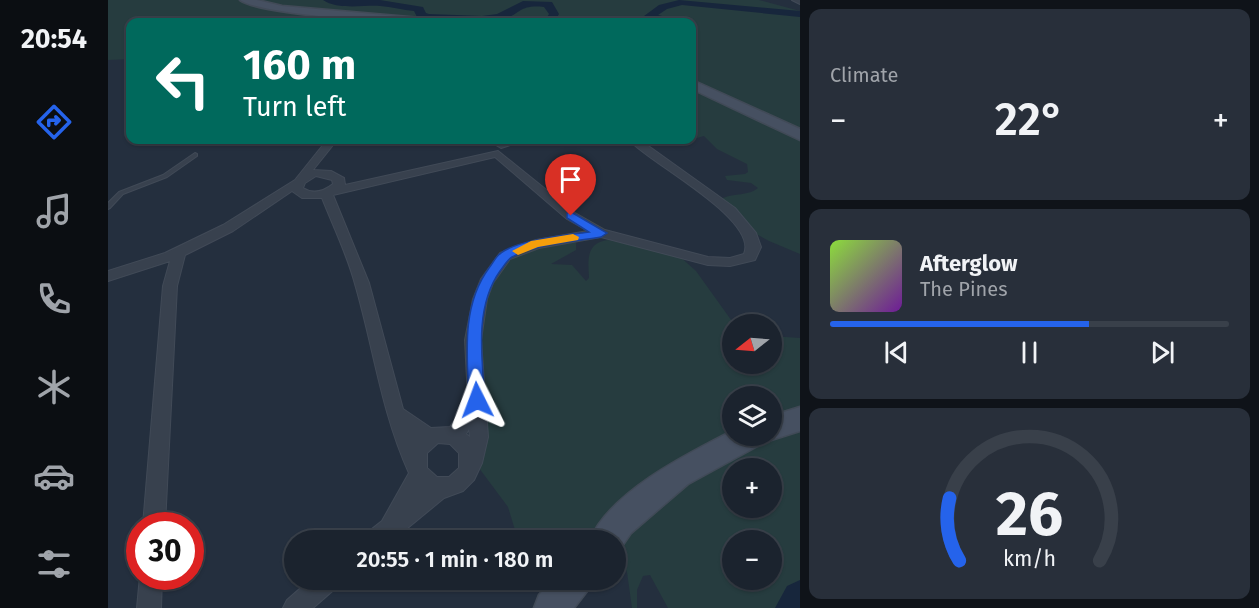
<!DOCTYPE html>
<meta charset="utf-8">
<style>
:root{--surface:#1b232e;--page:#282f3a;--text:#f1f3f6;--muted:#a0a4aa;--line:#39404a;--accent:#2563eb}
body{margin:0;font-family:"Fira Sans",sans-serif;background:var(--page);color:var(--text);height:100vh;display:flex;flex-direction:column;font-size:22px;white-space:nowrap}
*{box-sizing:border-box;margin:0}
p{font-size:20px;color:var(--muted)}
.icon{flex:none;width:33px;height:33px;fill:none;stroke:currentColor;stroke-width:2;stroke-linecap:round;stroke-linejoin:round}
.map{position:relative;flex:1;overflow:hidden}
.sheet{display:flex;flex-direction:column;gap:9px;padding:9px;background:#0f1319;width:459px}
.sheet>*{flex:none}
.hud{position:absolute;left:18px;top:18px;width:570px;height:126px;border-radius:12px;box-shadow:0 2px 4px #0004,0 0 0 2px var(--line);background:#00695c;color:#fff;overflow:hidden}
.needle{width:39px;rotate:253deg}
.fabs{position:absolute;left:614px;top:314px;display:grid;gap:12px}
.fabs a{display:grid;place-items:center;width:60px;height:60px;border-radius:50%;background:var(--surface);box-shadow:0 2px 4px #0004,0 0 0 2px var(--line);font-size:30px}
.speed{position:absolute;left:18px;top:512px;display:flex;gap:12px;font-size:30px;font-weight:700;text-align:center}
.speed>*{display:grid;place-content:center;width:78px;height:78px;border-radius:50%;background:var(--surface);box-shadow:0 2px 4px #0004,0 0 0 2px var(--line);line-height:1}
.speed .limit{border:9px solid #d22;background:#fff;color:#111}
.pin{position:absolute;display:grid;place-items:center;width:51px;height:51px;color:#fff;margin:-62px -26px;border-radius:50% 50% 50% 0;rotate:-45deg;box-shadow:0 0 6px #0007}
.pin .icon{rotate:45deg}
.me{position:absolute;width:66px;margin:-33px;rotate:357deg;stroke-linejoin:round;filter:drop-shadow(0 0 4px #0008)}
.turn{display:flex;align-items:center;gap:21px;height:126px;padding:0 18px;font-size:27px}
.turn .icon{width:78px;height:78px;stroke-width:2.5}
.turn b{display:block;font-size:42px;line-height:51px}
.big{font-size:45px;font-weight:600;line-height:1.1}
.sheet .card{flex:1;display:flex;flex-direction:column;justify-content:center;gap:9px;min-width:0;padding:0 21px;border-radius:12px;background:var(--page)}
.sheet .dial{align-items:center;gap:0}
.dial svg{height:156px;overflow:visible;fill:none;stroke:var(--line);stroke-width:7;stroke-linecap:round;text-anchor:middle}
.dial text{fill:var(--text);stroke:none}
.song{display:flex;align-items:center;gap:18px}
.cover{width:72px;height:72px;border-radius:9px;background:linear-gradient(135deg,hsl(90 70% 55%),hsl(280 70% 35%))}
.played{height:6px;border-radius:3px;background:linear-gradient(90deg,var(--accent) 65%,var(--line) 65%)}
.keys{display:flex;justify-content:space-around;direction:ltr}
.heat{display:flex;justify-content:space-between;align-items:center;font-size:33px;direction:ltr}
.trip{position:absolute;left:176px;top:530px;width:342px;height:60px;border-radius:30px;background:var(--surface);box-shadow:0 2px 4px #0004,0 0 0 2px var(--line);font-weight:600;line-height:60px;text-align:center}
main{display:flex;flex:1;min-height:0}
.menu{display:flex;flex-direction:column;width:108px;justify-content:space-around;align-items:center;background:#0b0e12;color:var(--muted)}
.menu .icon{width:42px;height:42px}
.menu .on{color:var(--accent)}
.menu b{font-size:27px;color:var(--text)}
.map>svg:first-child{display:block}
.green{fill:#263c3f;fill-rule:evenodd}
.lines{fill:none;stroke-linecap:round;stroke-linejoin:round}
.river{fill:#17263c;fill-rule:evenodd}
.lane-casing{stroke:#414a57;stroke-width:2}
.street-casing{stroke:#414a57;stroke-width:2}
.secondary-casing{stroke:#414a57;stroke-width:3}
.lane{fill:#38414e;fill-rule:evenodd}
.street{fill:#38414e;fill-rule:evenodd}
.secondary{fill:#465061;fill-rule:evenodd}
.route{fill:#2563eb;stroke:#184099;stroke-width:1.5}
.slow{fill:#f59e0b}
</style>
<main>
<nav class="menu">
<b>20:54</b>
<svg class="icon on" aria-label="directions" viewBox="0 0 24 24"><path d="M12 3l9 9-9 9-9-9zM9 14v-3h6M13 9l2 2-2 2"/></svg>
<svg class="icon" aria-label="music" viewBox="0 0 24 24"><path d="M9 18V5l10-2v13"/><circle cx="6" cy="18" r="3"/><circle cx="16" cy="16" r="3"/></svg>
<svg class="icon" aria-label="phone" viewBox="0 0 24 24"><path d="M5 4h4l2 5-3 2q2 4 5 5l2-3 5 2v4C11 20 4 13 5 4z"/></svg>
<svg class="icon" aria-label="climate" viewBox="0 0 24 24"><path d="M12 3v18M4 7l16 10M4 17L20 7"/></svg>
<svg class="icon" aria-label="car" viewBox="0 0 24 24"><path d="M5 17H2v-5l4-1 3-4h7l3 4 3 1v5h-3M9 17h6M6 11h13"/><circle cx="7" cy="17" r="2"/><circle cx="17" cy="17" r="2"/></svg>
<svg class="icon" aria-label="filters" viewBox="0 0 24 24"><path d="M4 7h16M4 17h16"/><circle cx="9" cy="7" r="2"/><circle cx="15" cy="17" r="2"/></svg>
</nav>
<div class="map">
<svg width="692" height="608" viewBox="0 0 692 608">
<rect width="100%" height="100%" fill="#242f3e"/>
<g class="green">
<path d="M 0,0 L 651,0 L 692,11 L 692,254 L 661,241 L 641,230 L 615,203 L 615,198 C 626,193 641,196 650,188 L 643,183 L 619,180 L 617,176 L 637,174 L 640,172 L 639,164 L 609,149 L 596,136 L 589,138 L 584,136 L 584,22 L 22,22 L 22,59 L 0,60 Z"/>
<path d="M 461,240 L 468,243 L 468,250 L 443,264 L 464,265 L 478,281 L 481,278 C 480,259 478,243 500,240 L 570,255 L 588,271 L 626,324 L 624,363 L 663,363 L 663,336 L 692,338 L 692,608 L 560,608 L 542,575 L 535,576 L 529,590 L 529,608 L 524,608 L 519,572 L 507,554 L 507,540 C 474,540 441,533 407,530 L 400,507 L 368,464 L 365,305 L 392,267 L 420,248 ZM 624,396 L 663,396 L 663,435 L 624,435 ZM 624,468 L 663,468 L 663,507 L 624,507 ZM 624,540 L 663,540 L 663,579 L 624,579 Z"/>
</g>
<g class="lines">
<g class="river">
<path d="M 215,0 L 272,0 L 315,7 L 318,13 L 321,14 L 374,16 L 389,14 L 415,1 L 444,2 L 451,14 L 446,22 L 436,22 L 441,14 L 436,7 C 410,4 413,15 393,20 C 367,27 335,24 309,17 L 306,11 C 295,10 284,7 272,6 C 255,5 229,10 215,0 Z"/>
<path d="M 571,0 L 692,11 L 692,17 L 574,5 L 559,9 L 550,15 L 571,20 L 572,22 L 555,22 L 536,16 L 551,5 Z"/>
<path d="M 692,580 L 692,608 L 667,608 L 679,586 Z"/>
</g>
<g class="lane-casing">
<path id="lane" d="M 87,153 L 89,154 L 89,156 L 59,177 L 15,194 L 2,208 L 0,209 L 0,203 L 11,192 L 55,175 Z"/>
</g>
<g class="street-casing">
<g id="street">
<path d="M 684,0 L 692,0 L 692,4 Z"/>
<path d="M 219,140 L 229,140 L 205,170 L 223,171 L 236,178 L 237,185 L 390,151 L 467,213 L 497,230 L 600,257 L 622,258 L 636,254 C 651,219 543,164 521,140 L 532,140 L 627,208 L 648,233 L 653,247 L 647,260 L 622,266 L 600,265 L 493,237 L 431,248 L 402,259 L 385,283 L 379,299 L 373,340 L 380,437 L 374,463 L 366,480 L 355,491 L 336,498 L 285,540 L 257,540 L 260,532 L 274,521 L 301,473 C 273,411 266,349 247,284 C 239,254 225,226 214,198 L 194,198 L 184,191 L 125,231 L 77,255 L 69,286 L 57,525 L 35,525 L 55,286 L 62,261 L 0,281 L 0,271 L 57,253 L 115,225 L 187,180 ZM 387,157 L 459,219 L 480,231 L 428,240 L 392,253 L 373,279 L 365,299 L 357,340 L 360,399 L 342,427 L 323,428 L 295,409 L 261,283 L 225,195 ZM 208,176 L 224,180 L 225,184 C 216,191 206,195 195,188 L 197,183 ZM 361,429 L 362,437 L 358,434 ZM 330,443 L 342,444 L 351,453 L 351,468 L 341,477 L 329,477 L 319,468 L 319,453 Z"/>
<path d="M 402,140 L 418,140 L 393,148 L 388,145 Z"/>
<path d="M 32,576 L 54,576 L 53,608 L 29,608 Z"/>
<path d="M 203,579 L 232,579 L 229,587 L 205,608 L 175,608 L 179,600 Z"/>
</g>
</g>
<g class="secondary-casing">
<g id="secondary">
<path d="M 132,0 L 149,0 L 174,6 L 324,19 L 329,22 C 300,25 153,15 132,0 Z"/>
<path d="M 584,80 L 692,129 L 692,140 L 584,89 Z"/>
<path d="M 692,407 L 692,431 L 663,440 L 656,438 L 653,444 L 580,484 L 523,533 L 510,552 L 507,553 L 507,540 L 482,540 C 502,492 579,454 624,431 L 624,435 L 663,435 L 663,416 Z"/>
<path d="M 445,579 L 484,579 L 479,591 L 466,608 L 426,608 L 431,595 Z"/>
</g>
</g>
<use href="#lane" class="lane"/>
<use href="#street" class="street"/>
<use href="#secondary" class="secondary"/>
</g>
<path class="route" d="M 463,212 L 499,233 L 493,237 C 464,242 431,243 404,257 C 399,260 396,266 392,271 C 366,308 374,358 377,400 L 374,405 L 369,407 L 363,405 L 361,400 C 359,355 353,306 381,268 C 385,263 388,256 393,253 C 409,240 460,235 481,232 L 459,218 L 459,213 Z"/>
<path class="slow" d="M 465,234 L 471,237 L 470,240 L 430,247 L 410,255 L 404,251 L 423,241 Z"/>
</svg>
<div class="fabs">
<a><svg class="needle" viewBox="-14 -14 28 28"><path d="M0-13l5 13h-10z" fill="#e53935"/><path d="M0 13l5-13h-10z" fill="#a0a4aa"/></svg></a>
<a><svg class="icon" aria-label="layers" viewBox="0 0 24 24"><path d="M12 4l9 5-9 5-9-5zM3 14l9 5 9-5"/></svg></a>
<a>+</a>
<a>−</a>
</div>
<div class="speed"><div class="limit">30</div></div>
<div class="pin" style="left:463px;top:216px;background:#d93025"><svg class="icon" aria-label="arrive" viewBox="0 0 24 24"><path d="M6 21V4h12l-3 4 3 4H6"/></svg></div>
<svg class="me" style="left:369px;top:400px" viewBox="-20 -20 40 40"><path d="M0-17L14 15 0 8-14 15z" fill="#2563eb" stroke="#fff" stroke-width="4"/></svg>
<div class="trip">20:55 · 1 min · 180 m</div>
<div class="hud">
<div class="turn"><svg class="icon" aria-label="left" viewBox="0 0 24 24"><path d="M17 20v-9H6M10 6l-5 5 5 5"/></svg><div><b>160 m</b>Turn left</div></div>
</div>
</div>
<section class="sheet">
<div class="card"><p>Climate</p>
<div class="heat"><a>−</a><b class="big">22°</b><a>+</a></div>
</div>
<div class="card">
<div class="song"><i class="cover"></i><div><b>Afterglow</b><p>The Pines</p></div></div>
<div class="played"></div>
<div class="keys"><svg class="icon" aria-label="previous" viewBox="0 0 24 24"><path d="M18 5L8 12l10 7zM5 5v14"/></svg><svg class="icon" aria-label="pause" viewBox="0 0 24 24"><path d="M8 5v14M16 5v14"/></svg><svg class="icon" aria-label="next" viewBox="0 0 24 24"><path d="M6 5l10 7-10 7zM19 5v14"/></svg></div>
</div>
<div class="card dial"><svg viewBox="0 0 100 80">
<path d="M14 69A42 42 0 1 1 86 69"/>
<path d="M14 69A42 42 0 0 1 9 37" stroke="#2563eb"/>
<text x="50" y="56" font-size="32" font-weight="700">26</text>
<text x="50" y="72" font-size="11">km/h</text>
</svg></div>
</section>
</main>
